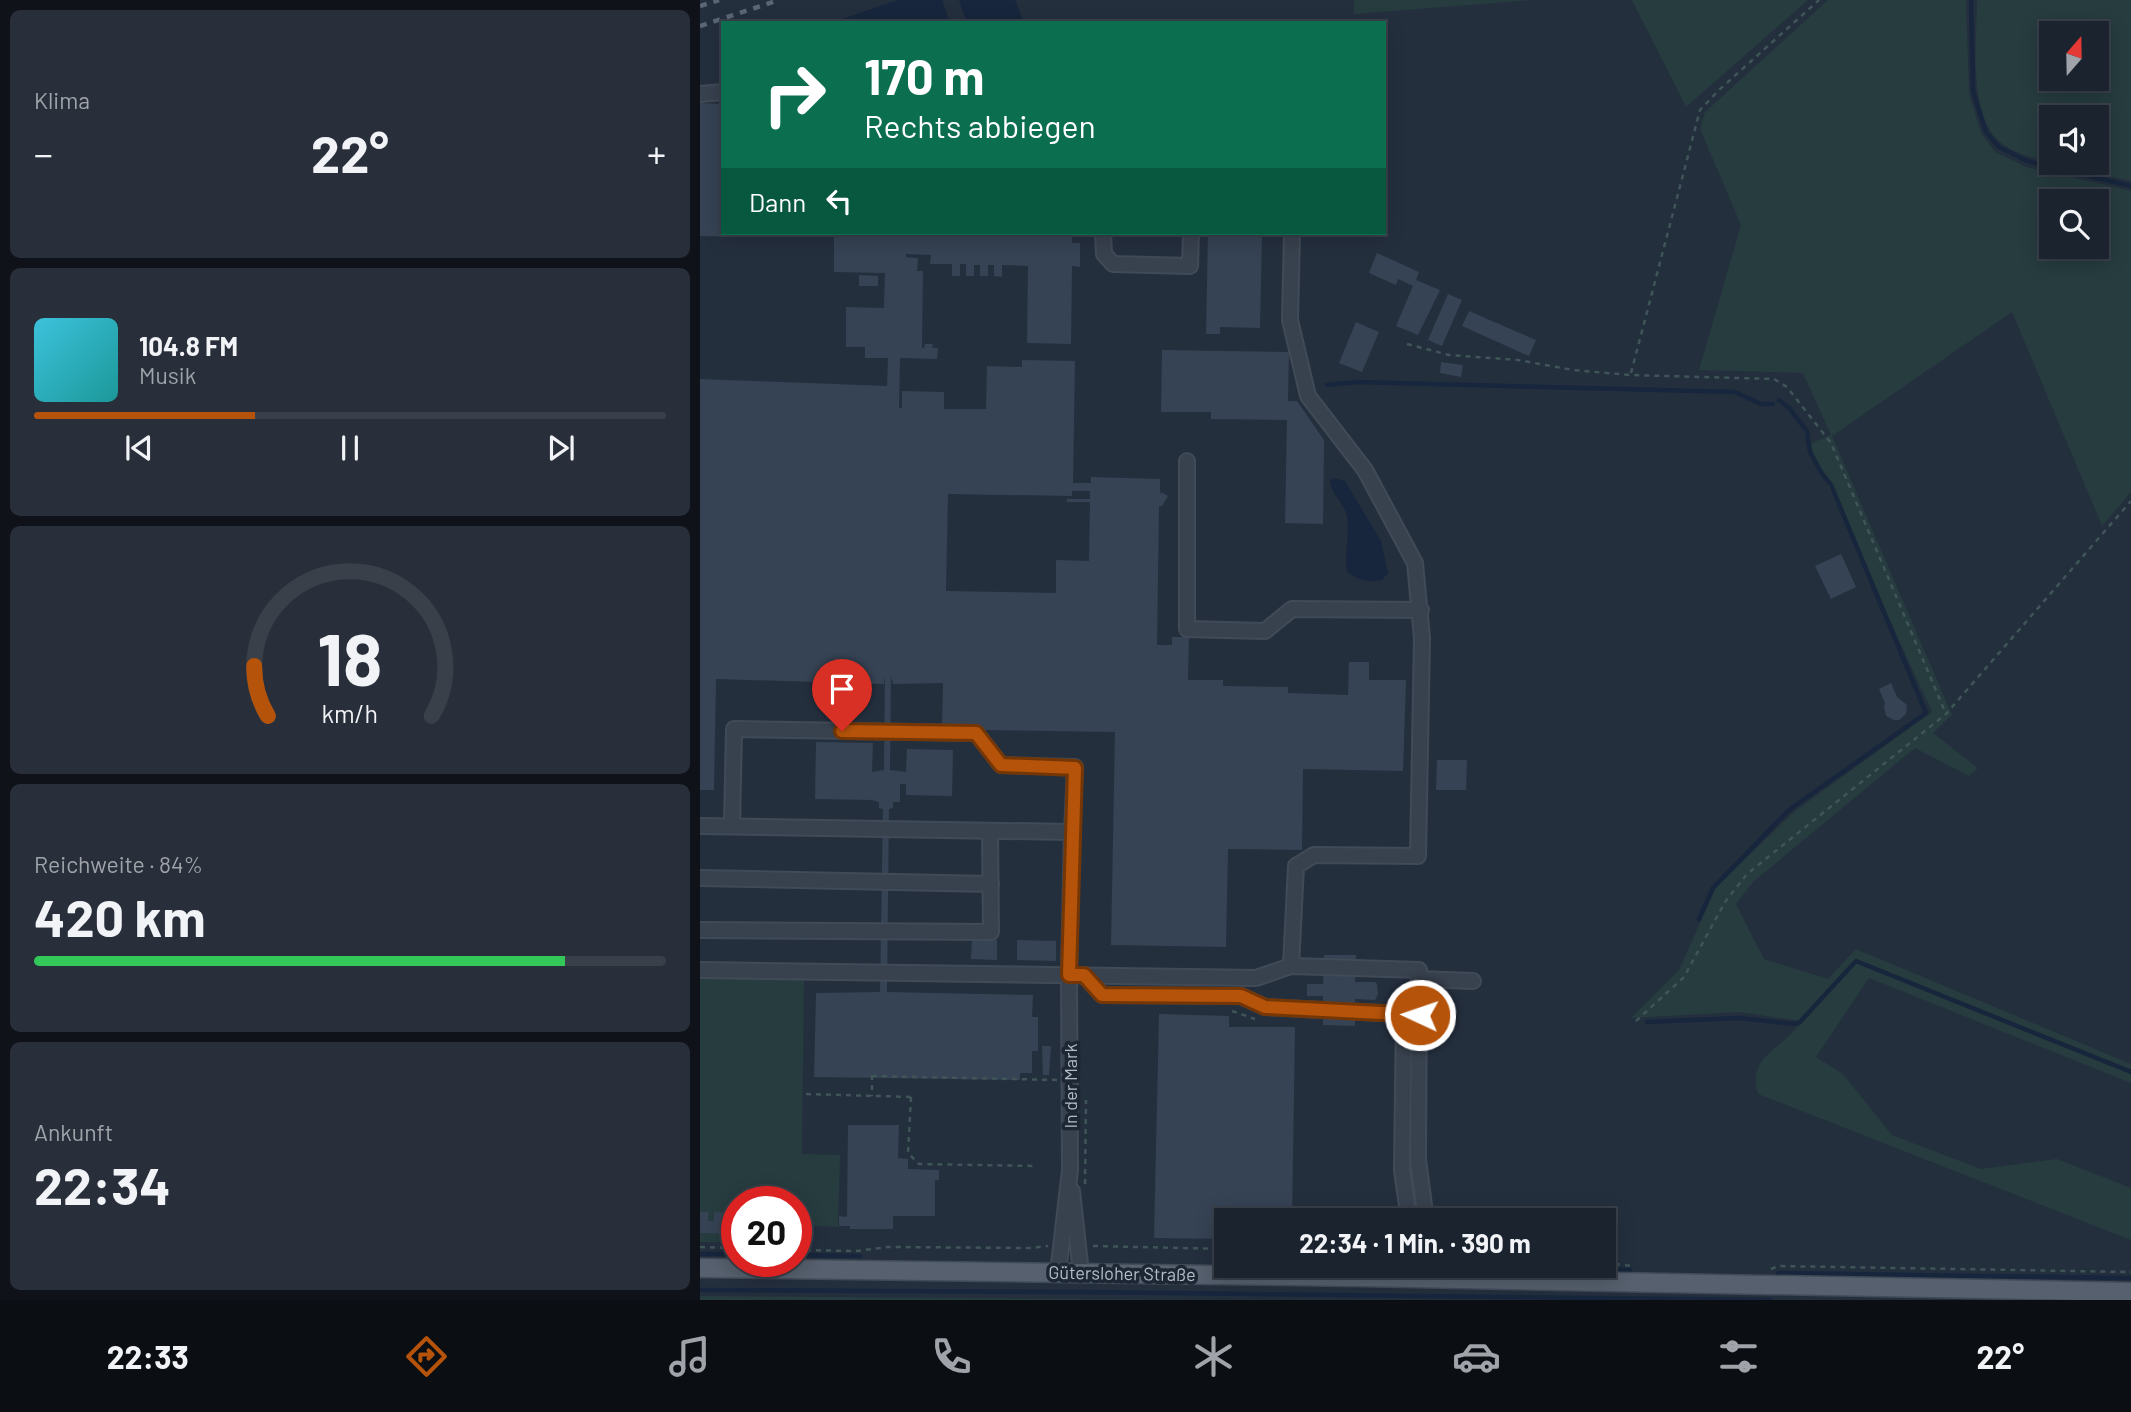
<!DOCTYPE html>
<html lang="de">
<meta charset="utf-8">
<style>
:root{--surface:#1b232e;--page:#282f3a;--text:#f1f3f6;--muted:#a0a4aa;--line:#39404a;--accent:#b45309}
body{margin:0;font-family:Barlow,sans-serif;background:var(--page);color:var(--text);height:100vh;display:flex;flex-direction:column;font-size:26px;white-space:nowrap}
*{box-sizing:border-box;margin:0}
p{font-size:23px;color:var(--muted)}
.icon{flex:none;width:38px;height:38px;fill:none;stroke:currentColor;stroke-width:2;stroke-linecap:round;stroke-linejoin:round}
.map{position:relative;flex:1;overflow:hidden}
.drawer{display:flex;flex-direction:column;gap:10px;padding:10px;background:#0f1319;width:700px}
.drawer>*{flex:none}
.top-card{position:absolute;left:21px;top:21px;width:665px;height:214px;border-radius:0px;box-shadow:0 4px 18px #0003,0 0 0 2px var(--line);background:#0b6e4f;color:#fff;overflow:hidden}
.needle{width:46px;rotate:20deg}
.fabs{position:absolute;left:1339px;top:21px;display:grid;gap:14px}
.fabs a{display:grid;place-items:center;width:70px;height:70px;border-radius:0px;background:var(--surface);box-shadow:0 4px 18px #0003,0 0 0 2px var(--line);font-size:35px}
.speed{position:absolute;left:21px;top:1186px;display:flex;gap:14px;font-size:35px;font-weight:700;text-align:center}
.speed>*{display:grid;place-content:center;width:91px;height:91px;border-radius:50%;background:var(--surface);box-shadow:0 4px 18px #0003,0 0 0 2px var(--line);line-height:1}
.speed .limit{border:10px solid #d22;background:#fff;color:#111}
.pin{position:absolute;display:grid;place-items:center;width:60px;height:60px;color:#fff;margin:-72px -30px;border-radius:50% 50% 50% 0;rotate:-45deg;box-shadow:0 0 7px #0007}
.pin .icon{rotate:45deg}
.me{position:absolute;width:77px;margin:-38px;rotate:273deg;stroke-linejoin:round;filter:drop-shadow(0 0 5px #0008)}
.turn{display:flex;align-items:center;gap:24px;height:147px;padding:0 28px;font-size:32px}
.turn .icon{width:91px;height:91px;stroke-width:2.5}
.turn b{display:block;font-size:49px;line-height:60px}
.then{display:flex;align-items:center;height:66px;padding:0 28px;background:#0003;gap:14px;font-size:26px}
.big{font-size:52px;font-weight:700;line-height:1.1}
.drawer .card{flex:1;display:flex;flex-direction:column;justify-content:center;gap:10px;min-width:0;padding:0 24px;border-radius:10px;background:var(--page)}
.drawer .dial{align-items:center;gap:0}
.dial svg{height:182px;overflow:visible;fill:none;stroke:var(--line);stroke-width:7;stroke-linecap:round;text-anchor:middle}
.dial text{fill:var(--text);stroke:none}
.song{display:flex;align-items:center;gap:21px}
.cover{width:84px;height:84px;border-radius:10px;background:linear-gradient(135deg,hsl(190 70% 55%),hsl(180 70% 35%))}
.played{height:7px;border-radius:4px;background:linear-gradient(90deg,var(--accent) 35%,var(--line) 35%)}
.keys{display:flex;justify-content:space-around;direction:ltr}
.heat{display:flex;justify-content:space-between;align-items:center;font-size:38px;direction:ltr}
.charge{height:10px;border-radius:5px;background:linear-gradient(90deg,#34c759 84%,var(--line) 0)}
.trip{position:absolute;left:514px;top:1208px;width:402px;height:70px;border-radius:0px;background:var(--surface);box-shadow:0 4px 18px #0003,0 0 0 2px var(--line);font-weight:700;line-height:70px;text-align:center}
.menu{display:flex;height:112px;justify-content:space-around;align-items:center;background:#0b0e12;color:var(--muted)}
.menu .icon{width:49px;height:49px}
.menu .active{color:var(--accent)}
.menu b{font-size:32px;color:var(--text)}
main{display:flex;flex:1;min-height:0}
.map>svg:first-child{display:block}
.green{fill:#263c3f;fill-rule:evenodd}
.water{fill:#17263c}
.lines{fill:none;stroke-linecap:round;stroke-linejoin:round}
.stream{stroke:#17263c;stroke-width:4.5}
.building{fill:#364354;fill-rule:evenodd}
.minor-casing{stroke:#414a57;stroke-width:18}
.major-casing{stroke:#414a57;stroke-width:21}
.path{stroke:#3f5557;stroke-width:2.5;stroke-dasharray:5 5;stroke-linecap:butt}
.minor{stroke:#38414e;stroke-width:14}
.major{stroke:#56606e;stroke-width:18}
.rail{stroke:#5a6575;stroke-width:4.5;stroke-dasharray:7 7;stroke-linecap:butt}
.route-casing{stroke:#753606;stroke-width:18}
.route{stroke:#b45309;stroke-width:12}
.labels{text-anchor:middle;stroke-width:7;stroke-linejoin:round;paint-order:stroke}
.street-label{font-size:18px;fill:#b4bcc9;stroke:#1d2633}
</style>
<main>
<section class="drawer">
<div class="card"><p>Klima</p>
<div class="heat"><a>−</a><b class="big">22°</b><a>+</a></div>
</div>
<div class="card">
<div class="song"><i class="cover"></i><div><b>104.8 FM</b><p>Musik</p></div></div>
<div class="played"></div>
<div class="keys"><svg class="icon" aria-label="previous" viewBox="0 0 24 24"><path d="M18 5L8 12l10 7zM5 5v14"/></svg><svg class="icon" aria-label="pause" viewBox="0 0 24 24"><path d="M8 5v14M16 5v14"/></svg><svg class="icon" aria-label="next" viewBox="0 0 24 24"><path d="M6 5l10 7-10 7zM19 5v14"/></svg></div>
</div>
<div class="card dial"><svg viewBox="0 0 100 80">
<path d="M14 69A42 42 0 1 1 86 69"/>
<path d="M14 69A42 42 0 0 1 8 47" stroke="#b45309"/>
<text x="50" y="56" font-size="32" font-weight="700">18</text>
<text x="50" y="72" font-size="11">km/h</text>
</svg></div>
<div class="card"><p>Reichweite · 84%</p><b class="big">420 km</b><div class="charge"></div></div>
<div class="card"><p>Ankunft</p><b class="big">22:34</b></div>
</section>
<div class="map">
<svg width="1431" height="1300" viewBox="0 0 1431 1300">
<rect width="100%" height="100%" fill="#242f3e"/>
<g class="green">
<path d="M 654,0 L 832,0 L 654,14 Z"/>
<path d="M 932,0 L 1108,0 L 986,107 Z"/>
<path d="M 1128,0 L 1266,0 L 1269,93 L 1281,133 L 1295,152 L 1326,167 L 1431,191 L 1431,492 L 1402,526 L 1312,312 L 1132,436 L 1252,715 L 1233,733 L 1278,768 L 1269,776 L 1215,748 L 1053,882 L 1036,904 L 1064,959 L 1128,979 L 1156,949 L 1431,1064 L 1431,1083 L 1169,978 L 1116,1057 L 1143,1074 L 1192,1135 L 1281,1169 L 1357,1159 L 1431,1188 L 1431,1240 L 1058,1094 C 1046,1055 1085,1049 1101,1021 L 1040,1012 L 931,1018 L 979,970 L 1016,887 L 1095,811 L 1232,712 L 1109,444 L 1131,435 L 1103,373 L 999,370 L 1041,225 L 1000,129 L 1005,112 ZM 1351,201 L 1396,201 L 1396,247 L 1351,247 Z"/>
<path d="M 1277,0 L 1431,0 L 1431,181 L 1354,163 L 1396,163 L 1396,117 L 1351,117 L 1351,162 C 1334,158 1314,154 1300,142 C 1267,114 1277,40 1277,0 ZM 1396,33 L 1396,79 L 1351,79 L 1351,33 Z"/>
<path d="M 0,978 L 104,980 L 102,1154 L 140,1155 L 138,1227 L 101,1225 L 101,1243 L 96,1243 L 96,1202 L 37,1202 L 37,1242 L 0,1242 Z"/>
<path d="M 0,1296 L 491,1300 L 0,1300 Z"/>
</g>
<g class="water">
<path d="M 197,0 L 242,0 L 250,23 L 131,23 Z"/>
<path d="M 259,0 L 315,0 L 324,23 L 267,23 Z"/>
<path d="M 634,478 L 645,481 L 681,541 L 688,573 L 682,580 C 668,583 659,580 647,572 C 644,553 650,533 647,516 C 644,503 630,493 630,480 Z"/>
</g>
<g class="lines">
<g class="stream">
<path d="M 1271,0 L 1273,91 L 1286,132 L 1299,147 L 1327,161 L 1431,186"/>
<path d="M 627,385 L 657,382 L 1035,392 L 1061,404 L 1073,404"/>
<path d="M 999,919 L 1013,888 L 1089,810 L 1226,713 L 1131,485 L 1121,472 L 1110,452 L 1107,431 L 1089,408 L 1079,400"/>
<path d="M 947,1022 L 1039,1018 L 1093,1024 L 1099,1023 L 1156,961 L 1431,1072"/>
<path d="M 0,1254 L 37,1254"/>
<path d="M 96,1255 L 160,1256"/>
<path d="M 827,1268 L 930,1270"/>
<path d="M 1078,1273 L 1431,1278"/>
<path d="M 0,1290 L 379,1292 L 1070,1300"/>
</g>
</g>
<g class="building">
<path d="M 0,103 L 23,104 L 23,233 L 51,233 L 50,237 L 0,236 Z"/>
<path d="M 134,233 L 372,233 L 372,243 L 380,243 L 380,267 L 372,266 L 371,344 L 327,343 L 328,266 L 302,265 L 302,277 L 294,276 L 294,265 L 288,265 L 288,276 L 280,276 L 280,265 L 274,265 L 274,276 L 266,276 L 266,264 L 260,264 L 260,276 L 252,276 L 252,264 L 230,264 L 231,255 L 206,254 L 206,257 L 218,258 L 217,271 L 223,271 L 222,348 L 224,348 L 225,344 L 233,344 L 232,348 L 238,348 L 237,359 L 200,358 L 199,408 L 202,408 L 202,391 L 244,392 L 244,409 L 286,409 L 287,366 L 322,367 L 322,360 L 375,361 L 373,483 L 391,483 L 391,477 L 460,479 L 460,495 L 461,492 L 468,496 L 462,506 L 459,506 L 457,645 L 472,645 L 472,637 L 489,637 L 488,680 L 523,680 L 523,686 L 588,687 L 588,693 L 648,695 L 649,662 L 669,662 L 669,680 L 706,680 L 703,771 L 603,769 L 602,850 L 528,849 L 526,947 L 411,945 L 415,732 L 278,730 L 278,724 L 242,724 L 243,683 L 193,684 L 191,676 L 190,770 L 206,772 L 207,749 L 253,750 L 252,796 L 206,795 L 206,784 L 200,784 L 200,802 L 193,802 L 193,808 L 189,809 L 187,992 L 333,995 L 332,1017 L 338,1017 L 338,1051 L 332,1051 L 332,1073 L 320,1073 L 320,1080 L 114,1077 L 116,993 L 180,992 L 183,809 L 179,808 L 179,802 L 172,800 L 115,799 L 116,742 L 173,743 L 172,772 L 184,770 L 185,676 L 184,684 L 16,679 L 14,790 L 0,790 L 0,379 L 187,386 L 188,358 L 165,358 L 165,347 L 146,347 L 146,307 L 184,308 L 185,273 L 134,272 ZM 372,491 L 390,491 L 390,499 L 367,499 L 367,502 L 390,502 L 389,561 L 356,560 L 356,593 L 246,591 L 248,494 L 372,496 Z"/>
<path d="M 508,233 L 562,233 L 560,328 L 520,327 L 520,334 L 506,334 Z"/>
<path d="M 677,253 L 719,272 L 716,280 L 740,290 L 718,335 L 696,326 L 713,286 L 698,279 L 696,285 L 669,273 Z"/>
<path d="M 159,275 L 178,276 L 178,286 L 159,286 Z"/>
<path d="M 748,294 L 762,300 L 742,346 L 728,340 Z"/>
<path d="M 769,311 L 836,340 L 829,356 L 762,326 Z"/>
<path d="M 656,322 L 679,332 L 662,372 L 639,363 Z"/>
<path d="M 462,350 L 589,352 L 588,401 L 597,401 L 624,440 L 623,524 L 585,523 L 587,420 L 511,419 L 511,412 L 461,412 Z"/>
<path d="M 741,362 L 763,365 L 761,377 L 740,373 Z"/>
<path d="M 1141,554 L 1156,587 L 1131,599 L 1115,566 Z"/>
<path d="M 1191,683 L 1197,697 L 1207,705 L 1206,714 L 1199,720 L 1194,720 L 1186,716 L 1184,707 L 1185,703 L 1179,689 Z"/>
<path d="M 737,760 L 767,760 L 766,790 L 736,790 Z"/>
<path d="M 272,939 L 297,940 L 297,960 L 271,959 Z"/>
<path d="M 317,940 L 356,941 L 356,961 L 317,960 Z"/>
<path d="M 624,955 L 656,955 L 655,982 L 675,982 L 677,984 L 678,994 L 675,1000 L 655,999 L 655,1026 L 623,1025 L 623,996 L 607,996 L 607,984 L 623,984 Z"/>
<path d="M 459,1014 L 529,1016 L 529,1027 L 595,1027 L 592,1220 L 527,1220 L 527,1239 L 454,1238 Z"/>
<path d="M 342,1046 L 351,1046 L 349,1075 L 343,1075 Z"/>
<path d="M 148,1125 L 199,1125 L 198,1158 L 208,1159 L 208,1169 L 239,1170 L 239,1180 L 235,1180 L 235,1216 L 193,1216 L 193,1229 L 150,1229 L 150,1226 L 139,1226 L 139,1216 L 147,1217 Z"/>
<path d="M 0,1212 L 9,1212 L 8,1221 L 14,1221 L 14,1212 L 37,1213 L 37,1234 L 0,1233 Z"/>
</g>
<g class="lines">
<g class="minor-casing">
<g id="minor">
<path d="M 0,94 L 23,92"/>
<path d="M 403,233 L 404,254 L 413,264 L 490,266 L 491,233"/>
<path d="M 487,461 L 487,629 L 565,631 L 592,609 L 721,610"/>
<path d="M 0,826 L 372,832 L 369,975 L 370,1170 L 358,1273"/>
<path d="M 32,826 L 34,729 L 276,733 L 301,765 L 375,767 L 372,832"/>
<path d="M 0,878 L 291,884"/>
<path d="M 0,930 L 291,932 L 290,831"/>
<path d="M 591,966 L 596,866 L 614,855 L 718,856 L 722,638 L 715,563 L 665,470 L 608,396 L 590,320 L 592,233"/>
<path d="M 0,970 L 556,978 L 591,966 L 719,970 L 718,1160 L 726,1220"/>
<path d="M 384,975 L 402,995 L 541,996 L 565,1007 L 720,1015"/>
<path d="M 719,979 L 773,981"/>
<path d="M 704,1014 L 702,1170 L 709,1220"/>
<path d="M 372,1191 L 381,1273"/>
</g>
</g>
<g class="major-casing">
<path id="major" d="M 0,1268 L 662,1277 L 1431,1292"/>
</g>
<g class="path">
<path d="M 707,344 L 749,355 L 818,360 L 873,370 L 930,375 L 1074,379 L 1087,387 L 1131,443 L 1246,714"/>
<path d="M 931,373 L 1000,110 L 1019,90 L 1119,0"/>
<path d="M 532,1011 L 555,1019"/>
<path d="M 936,1021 L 984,977 L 1025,902 L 1047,874 L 1246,714 L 1431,501"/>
<path d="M 172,1075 L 172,1096"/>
<path d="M 172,1076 L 358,1080"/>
<path d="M 106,1094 L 214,1097"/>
<path d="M 211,1097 L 208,1153 L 219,1164 L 335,1166"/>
<path d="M 385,1184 L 386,1100"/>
<path d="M 393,1246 L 527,1249"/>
<path d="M 0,1247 L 37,1248"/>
<path d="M 96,1250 L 157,1251 L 188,1247 L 331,1248 L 348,1246"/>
<path d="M 905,1263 L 933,1266"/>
<path d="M 1071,1269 L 1078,1266 L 1431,1272"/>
</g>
<use href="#minor" class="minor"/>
<use href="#major" class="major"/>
<g class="rail">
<path d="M 0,6 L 19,0"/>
<path d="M 0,26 L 79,0"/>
</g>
</g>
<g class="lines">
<g class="route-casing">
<path id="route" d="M 142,731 L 276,733 L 301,765 L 375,768 L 369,975 L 384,975 L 402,995 L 541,996 L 565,1007 L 720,1015"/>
</g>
<use href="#route" class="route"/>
</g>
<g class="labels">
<g class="street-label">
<text transform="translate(371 1086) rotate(-90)" y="6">In der Mark</text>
<text transform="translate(422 1274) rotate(1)" y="6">Gütersloher Straße</text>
</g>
</g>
</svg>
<div class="fabs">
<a><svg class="needle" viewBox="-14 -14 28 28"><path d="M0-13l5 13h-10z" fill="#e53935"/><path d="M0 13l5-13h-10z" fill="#a0a4aa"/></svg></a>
<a><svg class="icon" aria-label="sound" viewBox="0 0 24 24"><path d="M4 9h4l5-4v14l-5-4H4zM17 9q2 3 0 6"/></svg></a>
<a><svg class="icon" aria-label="search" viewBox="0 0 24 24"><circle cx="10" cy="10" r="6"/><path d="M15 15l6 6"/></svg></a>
</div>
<div class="speed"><div class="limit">20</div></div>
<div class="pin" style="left:142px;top:731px;background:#d93025"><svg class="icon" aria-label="arrive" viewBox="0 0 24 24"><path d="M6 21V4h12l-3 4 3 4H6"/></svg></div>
<svg class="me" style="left:720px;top:1015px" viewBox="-20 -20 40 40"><circle r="17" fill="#b45309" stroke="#fff" stroke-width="3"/><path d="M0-11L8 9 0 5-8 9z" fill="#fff"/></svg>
<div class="trip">22:34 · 1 Min. · 390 m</div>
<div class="top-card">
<div class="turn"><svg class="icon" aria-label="right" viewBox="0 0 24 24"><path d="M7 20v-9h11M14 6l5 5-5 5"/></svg><div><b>170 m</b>Rechts abbiegen</div></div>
<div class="then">Dann<svg class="icon" aria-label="left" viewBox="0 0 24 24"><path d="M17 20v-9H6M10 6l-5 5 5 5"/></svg></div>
</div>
</div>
</main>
<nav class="menu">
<b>22:33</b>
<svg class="icon active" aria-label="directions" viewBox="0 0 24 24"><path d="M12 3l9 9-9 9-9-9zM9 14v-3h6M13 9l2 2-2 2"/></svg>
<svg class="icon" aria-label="music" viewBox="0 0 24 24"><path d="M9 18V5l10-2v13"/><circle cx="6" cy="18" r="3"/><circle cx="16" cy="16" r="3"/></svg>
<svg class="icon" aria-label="phone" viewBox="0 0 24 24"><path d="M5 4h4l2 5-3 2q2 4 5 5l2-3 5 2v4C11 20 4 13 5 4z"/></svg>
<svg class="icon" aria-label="climate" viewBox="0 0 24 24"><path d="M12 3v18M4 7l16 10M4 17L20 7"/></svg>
<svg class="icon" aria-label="car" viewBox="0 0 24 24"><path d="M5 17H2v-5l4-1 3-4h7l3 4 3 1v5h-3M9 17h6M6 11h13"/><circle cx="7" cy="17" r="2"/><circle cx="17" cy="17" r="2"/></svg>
<svg class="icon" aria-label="filters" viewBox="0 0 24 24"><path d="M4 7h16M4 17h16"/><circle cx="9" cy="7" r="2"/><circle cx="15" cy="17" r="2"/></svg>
<b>22°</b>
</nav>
